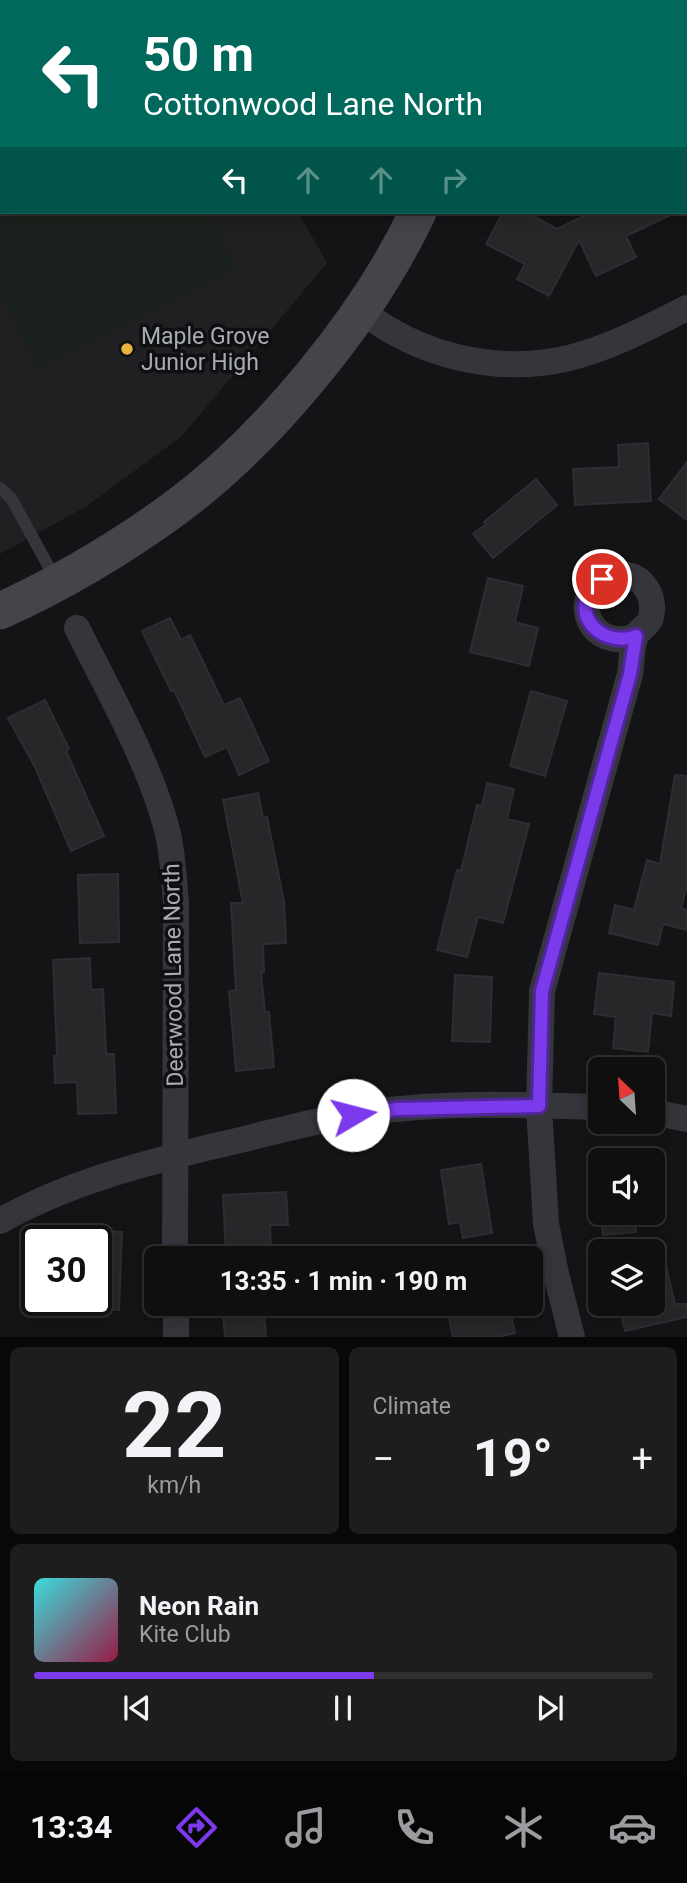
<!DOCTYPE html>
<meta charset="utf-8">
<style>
:root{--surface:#0f0f10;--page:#1d1d1e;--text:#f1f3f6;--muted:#9b9c9f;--line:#2f2f30;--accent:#7c3aed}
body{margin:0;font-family:Roboto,sans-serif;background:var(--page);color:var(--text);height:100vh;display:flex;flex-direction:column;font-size:26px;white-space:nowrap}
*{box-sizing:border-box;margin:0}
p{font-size:23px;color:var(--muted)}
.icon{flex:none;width:38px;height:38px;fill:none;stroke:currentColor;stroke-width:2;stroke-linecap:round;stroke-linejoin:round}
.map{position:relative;height:1337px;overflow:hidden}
.side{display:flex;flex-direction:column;gap:10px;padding:10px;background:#080809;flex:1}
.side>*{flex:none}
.guide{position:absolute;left:0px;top:0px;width:688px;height:214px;box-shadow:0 4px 18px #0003,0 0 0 2px var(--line);background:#00695c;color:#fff;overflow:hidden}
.needle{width:46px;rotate:335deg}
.buttons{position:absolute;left:588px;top:1057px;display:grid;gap:14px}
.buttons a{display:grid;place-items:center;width:77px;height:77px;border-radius:10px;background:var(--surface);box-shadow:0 4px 18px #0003,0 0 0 2px var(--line);font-size:35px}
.speed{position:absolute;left:21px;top:1225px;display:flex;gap:14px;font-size:35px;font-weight:700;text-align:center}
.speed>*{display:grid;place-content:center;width:91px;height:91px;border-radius:50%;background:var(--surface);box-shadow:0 4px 18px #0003,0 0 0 2px var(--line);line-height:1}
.speed .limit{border:4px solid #111;border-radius:10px;background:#fff;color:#111}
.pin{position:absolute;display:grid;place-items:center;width:60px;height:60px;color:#fff;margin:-30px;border:4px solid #fff;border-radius:50%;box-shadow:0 2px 7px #0007}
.me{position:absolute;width:77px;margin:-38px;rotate:82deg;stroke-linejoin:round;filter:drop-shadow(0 0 5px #0008)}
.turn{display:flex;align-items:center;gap:24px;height:147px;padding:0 28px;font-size:32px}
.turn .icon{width:91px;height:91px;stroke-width:2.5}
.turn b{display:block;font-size:49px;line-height:60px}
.lanes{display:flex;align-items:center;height:66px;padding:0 28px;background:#0003;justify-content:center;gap:35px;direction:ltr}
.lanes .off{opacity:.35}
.big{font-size:52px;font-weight:700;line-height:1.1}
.side .tile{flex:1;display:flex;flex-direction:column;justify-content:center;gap:10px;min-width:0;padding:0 24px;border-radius:10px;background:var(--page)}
.side .dial{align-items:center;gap:0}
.dial b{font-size:91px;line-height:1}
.song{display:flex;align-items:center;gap:21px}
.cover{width:84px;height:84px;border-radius:10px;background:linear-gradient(135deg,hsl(180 70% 55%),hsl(340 70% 35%))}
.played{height:7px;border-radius:4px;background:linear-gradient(90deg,var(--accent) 55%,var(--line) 55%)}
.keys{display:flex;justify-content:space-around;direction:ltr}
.heat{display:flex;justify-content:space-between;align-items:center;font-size:38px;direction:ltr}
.side .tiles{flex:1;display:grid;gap:10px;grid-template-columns:1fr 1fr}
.tile:last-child{grid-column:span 2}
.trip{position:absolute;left:144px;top:1246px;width:399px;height:70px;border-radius:10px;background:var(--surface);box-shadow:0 4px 18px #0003,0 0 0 2px var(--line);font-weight:700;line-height:70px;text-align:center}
.menu{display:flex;height:112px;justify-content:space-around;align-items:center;background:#060606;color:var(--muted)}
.menu .icon{width:49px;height:49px}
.menu .selected{color:var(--accent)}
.menu b{font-size:32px;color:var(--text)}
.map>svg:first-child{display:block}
.built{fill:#202023}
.green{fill:#1b211c}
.building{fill:#27272a;stroke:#2e2e32;stroke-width:2}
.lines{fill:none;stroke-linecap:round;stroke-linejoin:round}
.lane{stroke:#35363b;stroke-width:12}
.street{stroke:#35363b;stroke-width:26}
.secondary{stroke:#44454b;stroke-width:37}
.route-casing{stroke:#51269a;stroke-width:18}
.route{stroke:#7c3aed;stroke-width:12}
.poi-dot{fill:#e8b23b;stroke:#0f0f11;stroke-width:2.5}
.labels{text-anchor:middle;stroke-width:7;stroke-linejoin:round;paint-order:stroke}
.poi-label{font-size:23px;fill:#a7abb5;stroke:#0f0f11;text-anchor:start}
.street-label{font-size:23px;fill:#a7abb5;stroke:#0f0f11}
</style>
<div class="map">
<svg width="687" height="1337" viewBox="0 0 687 1337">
<rect width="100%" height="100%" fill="#141416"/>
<path class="built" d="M 0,0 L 178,2 L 2,2 L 2,212 L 298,212 L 327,263 L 182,436 L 87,506 L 0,554 Z"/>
<path class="green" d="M 0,0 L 102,2 L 2,2 L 2,212 L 209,212 L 238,269 L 38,371 L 0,296 Z"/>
<g class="building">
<path d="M 503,212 L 526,212 L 557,229 L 592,212 L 677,212 L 626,236 L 636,257 L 596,276 L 579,240 L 549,296 L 517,279 L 525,264 L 486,244 Z"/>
<path d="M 648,443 L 651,501 L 575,505 L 573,469 L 619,467 L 618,445 Z"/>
<path d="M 687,462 L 687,520 L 659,499 Z"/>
<path d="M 536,479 L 557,505 L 493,558 L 473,534 L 486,524 L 484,522 Z"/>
<path d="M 488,578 L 523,586 L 515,622 L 538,628 L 529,666 L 470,652 Z"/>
<path d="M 170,618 L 181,640 L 190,635 L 224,705 L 240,698 L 269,761 L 239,775 L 227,747 L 205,757 L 174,690 L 171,691 L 142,631 Z"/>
<path d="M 531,691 L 567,701 L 545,776 L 510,766 Z"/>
<path d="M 45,700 L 69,749 L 66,751 L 104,836 L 71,851 L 35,767 L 8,718 Z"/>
<path d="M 675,775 L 687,776 L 687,886 L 681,908 L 687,910 L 687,930 L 663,924 L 658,945 L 609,933 L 615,905 L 634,910 L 647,860 L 660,864 Z"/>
<path d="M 487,783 L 514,789 L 507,819 L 529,824 L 503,923 L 478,917 L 467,957 L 437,950 L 457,870 L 461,871 L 477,805 L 482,806 Z"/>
<path d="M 258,793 L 263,818 L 267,817 L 284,901 L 286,943 L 263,944 L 264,972 L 261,972 L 265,1012 L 269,1012 L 274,1067 L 236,1071 L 229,991 L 236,990 L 231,903 L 243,903 L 223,800 Z"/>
<path d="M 118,874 L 119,942 L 80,943 L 78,875 Z"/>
<path d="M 90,958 L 91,990 L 103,989 L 106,1054 L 114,1054 L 116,1113 L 78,1114 L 77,1082 L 55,1083 L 54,1056 L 57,1055 L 53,960 Z"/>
<path d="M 599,973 L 674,982 L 671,1016 L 652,1013 L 648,1052 L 613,1048 L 616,1017 L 594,1014 Z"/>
<path d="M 455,975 L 492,977 L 490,1042 L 452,1041 Z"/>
<path d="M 481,1164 L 492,1233 L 463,1238 L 460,1222 L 449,1224 L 441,1170 Z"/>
<path d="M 286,1192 L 288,1225 L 270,1225 L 271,1252 L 259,1252 L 259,1258 L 226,1258 L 223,1195 Z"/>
<path d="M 600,1213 L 634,1213 L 636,1232 L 603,1235 Z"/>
<path d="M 96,1231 L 122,1232 L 119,1310 L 96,1309 Z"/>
<path d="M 661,1244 L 675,1304 L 687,1304 L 687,1317 L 625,1331 L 619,1304 L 653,1304 L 653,1245 Z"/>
<path d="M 222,1304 L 263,1304 L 266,1337 L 225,1337 Z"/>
<path d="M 446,1304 L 509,1304 L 515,1333 L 498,1337 L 453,1337 Z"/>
</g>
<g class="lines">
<path class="lane" d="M 0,488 L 11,498 L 56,580"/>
<g class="street">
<path d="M 362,311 C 419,356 497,375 569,358 C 610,348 649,327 687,308"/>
<path d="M 77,628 C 108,690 152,767 168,834 C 173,856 174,880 176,903 L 175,1258"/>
<path d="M 653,1112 L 687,1119"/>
<path d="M 0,1221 C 65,1184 138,1165 210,1147 C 250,1138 290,1127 329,1119 C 417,1101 511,1104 600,1107"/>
<path d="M 176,1304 L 176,1337"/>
<path d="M 572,1337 L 556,1274 L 546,1224 L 539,1106 L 542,991 L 630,674 C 632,663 631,647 636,636 C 639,630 647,626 650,620 C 654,610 652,596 646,588 C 627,558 578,582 588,616 C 594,637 617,644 636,636"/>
</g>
<g class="secondary">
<path d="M 495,2 L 495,0"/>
<path d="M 0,611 C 62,583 119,549 174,509 C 269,439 368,318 418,212"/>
</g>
</g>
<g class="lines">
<g class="route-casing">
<path id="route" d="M 353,1115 L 397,1109 L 539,1106 L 542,991 L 630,674 L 636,636 C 607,647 573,622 590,591 C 592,587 598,582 602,579"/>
</g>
<use href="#route" class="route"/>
</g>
<circle class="poi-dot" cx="127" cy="349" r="7"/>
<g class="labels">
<g class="poi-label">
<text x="141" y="344">Maple Grove<tspan x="141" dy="26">Junior High</tspan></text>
</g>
<g class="street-label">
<text transform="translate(173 975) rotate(-91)" y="8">Deerwood Lane North</text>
</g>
</g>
</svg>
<div class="buttons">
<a><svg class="needle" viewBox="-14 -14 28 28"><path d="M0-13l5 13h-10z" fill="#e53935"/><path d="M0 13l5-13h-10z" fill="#9b9c9f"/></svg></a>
<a><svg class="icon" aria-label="sound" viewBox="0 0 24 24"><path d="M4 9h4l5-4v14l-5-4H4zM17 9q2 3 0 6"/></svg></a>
<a><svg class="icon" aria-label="layers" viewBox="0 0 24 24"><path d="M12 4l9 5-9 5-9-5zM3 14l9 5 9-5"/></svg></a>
</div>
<div class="speed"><div class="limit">30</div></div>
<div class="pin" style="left:602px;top:579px;background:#d93025"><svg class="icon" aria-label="arrive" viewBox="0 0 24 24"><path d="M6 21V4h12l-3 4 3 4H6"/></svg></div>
<svg class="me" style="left:353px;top:1115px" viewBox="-20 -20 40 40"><circle r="19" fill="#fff"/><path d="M0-13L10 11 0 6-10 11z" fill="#7c3aed"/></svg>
<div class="trip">13:35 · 1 min · 190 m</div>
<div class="guide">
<div class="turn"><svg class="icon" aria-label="left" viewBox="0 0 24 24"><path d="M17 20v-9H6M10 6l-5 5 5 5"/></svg><div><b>50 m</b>Cottonwood Lane North</div></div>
<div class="lanes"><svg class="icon" aria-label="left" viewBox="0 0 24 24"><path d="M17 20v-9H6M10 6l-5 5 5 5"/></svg><svg class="icon off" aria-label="ahead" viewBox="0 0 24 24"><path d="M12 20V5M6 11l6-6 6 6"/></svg><svg class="icon off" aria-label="ahead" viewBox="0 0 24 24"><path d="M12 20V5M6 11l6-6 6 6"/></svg><svg class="icon off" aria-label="right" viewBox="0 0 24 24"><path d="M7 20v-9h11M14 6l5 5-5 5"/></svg></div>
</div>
</div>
<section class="side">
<div class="tiles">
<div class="tile dial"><b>22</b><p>km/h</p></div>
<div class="tile"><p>Climate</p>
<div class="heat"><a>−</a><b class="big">19°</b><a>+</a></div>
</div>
<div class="tile">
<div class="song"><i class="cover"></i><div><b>Neon Rain</b><p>Kite Club</p></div></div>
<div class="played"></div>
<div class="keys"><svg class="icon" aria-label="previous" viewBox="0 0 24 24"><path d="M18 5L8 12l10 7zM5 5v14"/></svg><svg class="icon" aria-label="pause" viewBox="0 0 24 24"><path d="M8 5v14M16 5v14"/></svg><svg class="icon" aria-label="next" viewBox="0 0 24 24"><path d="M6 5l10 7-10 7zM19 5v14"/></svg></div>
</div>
</div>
</section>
<nav class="menu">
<b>13:34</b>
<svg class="icon selected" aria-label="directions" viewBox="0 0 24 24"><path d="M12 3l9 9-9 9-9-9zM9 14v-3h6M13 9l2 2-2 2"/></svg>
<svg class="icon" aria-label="music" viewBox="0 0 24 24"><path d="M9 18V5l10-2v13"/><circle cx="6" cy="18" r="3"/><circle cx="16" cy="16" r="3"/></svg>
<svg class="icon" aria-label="phone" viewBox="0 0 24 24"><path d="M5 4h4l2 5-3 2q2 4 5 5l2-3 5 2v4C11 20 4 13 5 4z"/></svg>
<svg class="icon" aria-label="climate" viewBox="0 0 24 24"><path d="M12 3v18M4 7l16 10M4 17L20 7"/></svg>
<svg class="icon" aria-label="car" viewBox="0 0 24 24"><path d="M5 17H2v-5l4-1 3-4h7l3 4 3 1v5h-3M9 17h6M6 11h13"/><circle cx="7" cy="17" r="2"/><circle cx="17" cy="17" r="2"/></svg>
</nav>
